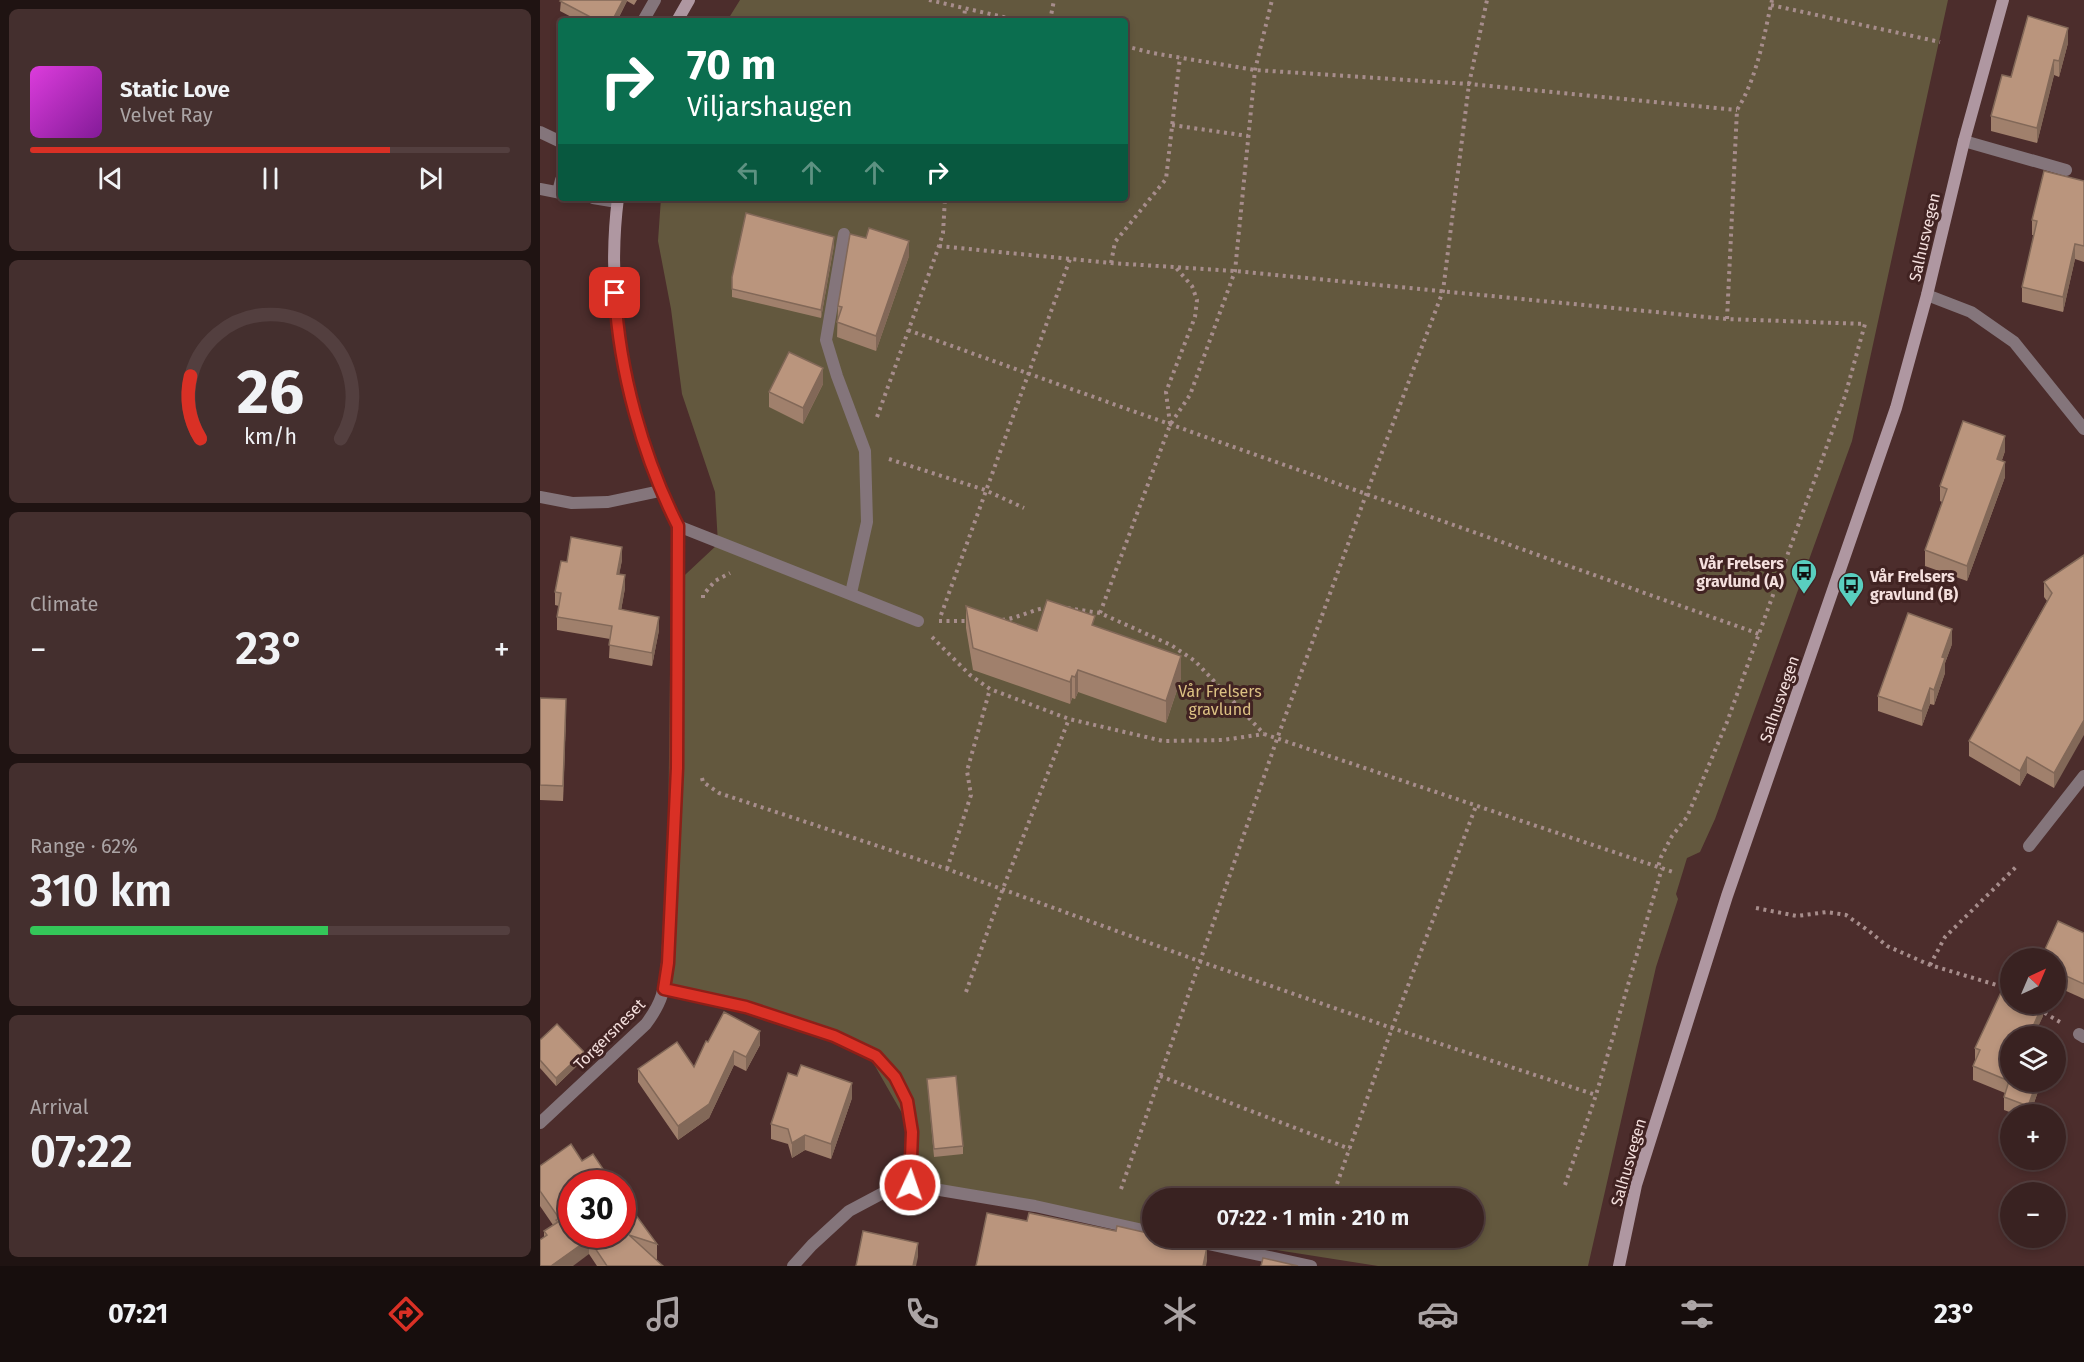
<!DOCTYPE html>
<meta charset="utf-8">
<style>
:root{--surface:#392221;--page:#442f2e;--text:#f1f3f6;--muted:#aba4a5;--line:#533f3f;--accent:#d93025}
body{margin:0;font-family:"Fira Sans",sans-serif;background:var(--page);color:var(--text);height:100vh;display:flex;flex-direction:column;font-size:22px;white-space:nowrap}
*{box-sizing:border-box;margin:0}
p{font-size:20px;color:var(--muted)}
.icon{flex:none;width:33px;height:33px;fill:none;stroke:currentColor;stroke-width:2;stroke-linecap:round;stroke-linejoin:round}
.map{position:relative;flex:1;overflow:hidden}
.side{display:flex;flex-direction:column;gap:9px;padding:9px;background:#1f1312;width:540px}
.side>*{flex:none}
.banner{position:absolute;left:18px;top:18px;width:570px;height:183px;border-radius:6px;box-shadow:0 3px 9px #0003,0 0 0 2px var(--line);background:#0b6e4f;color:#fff;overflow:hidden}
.needle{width:39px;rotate:44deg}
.buttons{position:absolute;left:1460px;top:948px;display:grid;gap:12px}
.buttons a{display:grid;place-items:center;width:66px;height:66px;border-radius:50%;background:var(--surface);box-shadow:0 3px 9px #0003,0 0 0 2px var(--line);font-size:30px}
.speed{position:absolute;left:18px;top:1170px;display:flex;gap:12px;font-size:30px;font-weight:700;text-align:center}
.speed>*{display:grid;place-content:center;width:78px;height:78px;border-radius:50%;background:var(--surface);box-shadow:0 3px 9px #0003,0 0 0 2px var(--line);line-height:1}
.speed .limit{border:9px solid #d22;background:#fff;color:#111}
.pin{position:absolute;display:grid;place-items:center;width:51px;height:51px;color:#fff;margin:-26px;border-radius:12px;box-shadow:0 3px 9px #0006}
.me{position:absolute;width:66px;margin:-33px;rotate:3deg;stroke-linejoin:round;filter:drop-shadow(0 0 4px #0008)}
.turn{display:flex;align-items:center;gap:21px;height:126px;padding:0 30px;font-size:27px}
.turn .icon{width:78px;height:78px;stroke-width:2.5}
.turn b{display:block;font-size:42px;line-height:51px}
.lanes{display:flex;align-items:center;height:57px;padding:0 30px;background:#0003;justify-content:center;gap:30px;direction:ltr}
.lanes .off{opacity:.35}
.big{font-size:45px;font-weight:600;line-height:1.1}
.side .widget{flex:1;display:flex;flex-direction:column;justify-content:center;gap:9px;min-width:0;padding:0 21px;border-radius:9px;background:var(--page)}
.side .dial{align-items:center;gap:0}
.dial svg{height:156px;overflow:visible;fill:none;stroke:var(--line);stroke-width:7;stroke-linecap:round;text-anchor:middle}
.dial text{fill:var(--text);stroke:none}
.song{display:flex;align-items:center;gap:18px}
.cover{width:72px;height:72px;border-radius:9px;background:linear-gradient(135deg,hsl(300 70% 55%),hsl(290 70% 35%))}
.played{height:6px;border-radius:3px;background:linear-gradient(90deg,var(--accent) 75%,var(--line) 75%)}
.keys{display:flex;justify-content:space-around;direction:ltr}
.heat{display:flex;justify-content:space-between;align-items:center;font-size:33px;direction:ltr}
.charge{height:9px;border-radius:4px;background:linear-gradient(90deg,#34c759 62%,var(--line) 0)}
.trip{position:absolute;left:602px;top:1188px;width:342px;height:60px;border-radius:30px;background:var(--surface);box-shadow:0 3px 9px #0003,0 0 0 2px var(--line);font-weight:600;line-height:60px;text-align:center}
.dock{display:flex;height:96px;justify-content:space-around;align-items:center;background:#170e0d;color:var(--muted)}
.dock .icon{width:42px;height:42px}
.dock .on{color:var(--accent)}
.dock b{font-size:27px;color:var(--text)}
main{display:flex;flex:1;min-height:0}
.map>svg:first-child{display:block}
.green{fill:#63583e}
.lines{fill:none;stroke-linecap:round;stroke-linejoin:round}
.path{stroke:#a78d8c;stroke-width:4;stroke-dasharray:3 4.5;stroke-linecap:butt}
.lane{stroke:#84757b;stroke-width:12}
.street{stroke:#84757b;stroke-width:12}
.secondary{stroke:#af97a1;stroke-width:12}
.wall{fill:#a0806c}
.shaded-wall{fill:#826858}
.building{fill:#ba957d;stroke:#826858;stroke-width:1.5}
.route-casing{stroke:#8d1f18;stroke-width:15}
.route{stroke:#d93025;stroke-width:10}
.labels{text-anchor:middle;stroke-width:6;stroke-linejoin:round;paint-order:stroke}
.street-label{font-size:16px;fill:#f4dfdd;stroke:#412322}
.poi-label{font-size:16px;font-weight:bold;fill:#f4dfdd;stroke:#412322;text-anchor:end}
.park-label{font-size:16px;fill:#dcc183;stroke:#412322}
</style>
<main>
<section class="side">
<div class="widget">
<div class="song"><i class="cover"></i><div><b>Static Love</b><p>Velvet Ray</p></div></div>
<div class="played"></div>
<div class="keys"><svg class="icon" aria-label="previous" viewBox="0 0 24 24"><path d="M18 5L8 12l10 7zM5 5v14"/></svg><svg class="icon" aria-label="pause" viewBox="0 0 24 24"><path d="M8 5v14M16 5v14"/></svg><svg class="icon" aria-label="next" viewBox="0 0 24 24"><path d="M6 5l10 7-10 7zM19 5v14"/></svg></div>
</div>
<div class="widget dial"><svg viewBox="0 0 100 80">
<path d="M14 69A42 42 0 1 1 86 69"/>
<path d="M14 69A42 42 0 0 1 9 37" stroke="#d93025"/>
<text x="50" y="56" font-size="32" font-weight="700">26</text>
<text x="50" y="72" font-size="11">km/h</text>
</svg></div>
<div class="widget"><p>Climate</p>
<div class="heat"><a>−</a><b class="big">23°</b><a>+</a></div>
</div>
<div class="widget"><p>Range · 62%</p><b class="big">310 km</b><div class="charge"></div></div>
<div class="widget"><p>Arrival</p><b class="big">07:22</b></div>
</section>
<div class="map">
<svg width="1544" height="1266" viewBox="0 0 1544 1266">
<rect width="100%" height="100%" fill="#4c2d2c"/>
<path class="green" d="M 200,0 L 1408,0 L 1312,441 L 1175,819 L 1160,852 L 1147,858 L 1136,894 L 1138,899 L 1116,967 L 1048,1266 L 838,1266 L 659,1238 L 933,1238 L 933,1198 L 612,1198 L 612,1230 L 370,1185 L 371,1129 L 327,1052 L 294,1036 L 124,989 L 135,963 L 127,925 L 131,588 L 178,544 L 175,492 L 142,394 L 131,309 L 118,241 L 121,198 L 585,198 L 585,21 L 187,21 Z"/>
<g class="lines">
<g class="path">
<path d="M 389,0 L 481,21"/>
<path d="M 1231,5 L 1400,42"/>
<path d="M 424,21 L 425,8"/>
<path d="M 510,21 L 514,0"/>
<path d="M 585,46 L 612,53 L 715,70 L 929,84 L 1197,110"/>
<path d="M 632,125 L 708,136"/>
<path d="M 399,246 L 571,263 L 695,271 L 1187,319 L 1325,324 L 1305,396 L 1187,722 L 1147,817 L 1132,836 L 1121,857 L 1118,867"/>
<path d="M 571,263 L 575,242 L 626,179 L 640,57"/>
<path d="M 1187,319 L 1197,110 C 1217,78 1224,36 1232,0"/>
<path d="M 368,330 C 651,433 936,532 1219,634"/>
<path d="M 337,417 L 399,246 L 403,233 L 405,198"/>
<path d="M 630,424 L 626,392 L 655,317 L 657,300 L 652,286 L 636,268"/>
<path d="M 349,459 L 445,490 L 484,508"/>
<path d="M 163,598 L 163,595 L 175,581 L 190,573"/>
<path d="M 520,607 L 560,613 L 631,645 L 655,661 L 724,734 L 1133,872"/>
<path d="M 560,613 L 630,425 L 650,395 L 695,271 L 715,70 L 732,0"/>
<path d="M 401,615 L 530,259"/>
<path d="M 462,620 C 479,618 493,609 510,607"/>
<path d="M 399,621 L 431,621"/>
<path d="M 392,637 L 430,675 L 450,689 L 529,719 L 623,741 L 683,740 L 724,734"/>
<path d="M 162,778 L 163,782 L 179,793 L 407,869 L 659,961 L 852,1028 L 1056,1095"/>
<path d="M 407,869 L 431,795 L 427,771 L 450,689"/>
<path d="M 1216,908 L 1257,916 L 1287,912 L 1306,915 L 1329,931 L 1347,946 L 1390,965 L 1460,986 L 1470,992"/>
<path d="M 1390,965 L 1405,937 L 1478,865"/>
<path d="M 426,992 L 462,891 L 529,719"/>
<path d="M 1498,1009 L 1520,1022"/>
<path d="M 620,1076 L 810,1149"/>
<path d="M 1025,1185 L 1056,1095 L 1122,868"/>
<path d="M 581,1189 L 737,739 L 827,492 L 903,291 L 929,84 L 947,0"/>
<path d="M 792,1198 L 852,1028 L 936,806"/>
</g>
<g class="lane">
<path d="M 103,21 L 115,0"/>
<path d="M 0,132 L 21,142"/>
<path d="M 1424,141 L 1526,170"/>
<path d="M 0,189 L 21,193"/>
<path d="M 18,192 L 21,180"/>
<path d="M 53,198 L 77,202"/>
<path d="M 304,234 L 286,340 L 297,376 L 325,451 L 327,522 L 311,593"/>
<path d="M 138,526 L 378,621"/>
<path d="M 1489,846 L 1544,776"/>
</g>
<g class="street">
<path d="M 1387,295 L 1431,312 L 1474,342 L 1544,429"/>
<path d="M 0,497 L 32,503 L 68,502 L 120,491"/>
<path d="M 124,989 L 206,1007 L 294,1036 L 336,1056 L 355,1077 L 367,1101 L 372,1132 L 370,1185"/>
<path d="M 1539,1034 L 1544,1037"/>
<path d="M 0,1123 L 106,1024 C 123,1001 124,991 127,963 L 137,768 L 138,526"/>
<path d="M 640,1238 L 771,1266"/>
<path d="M 253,1266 L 272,1245 L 309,1211 L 341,1194 L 370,1185 L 495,1206 L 612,1232"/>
</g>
<g class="secondary">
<path d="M 137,21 L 149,0"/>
<path d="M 78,198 C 64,307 89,429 138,526"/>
<path d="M 1079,1266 L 1096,1185 L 1187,896 L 1356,408 L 1387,295 L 1424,141 L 1463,0"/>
</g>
</g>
<g class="wall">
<path d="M 21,0 L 97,0 L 94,5 L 87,1 L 77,21 L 39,21 L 20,11 Z"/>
<path d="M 1528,43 L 1519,77 L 1514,75 L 1497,143 L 1451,131 L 1451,116 L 1471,77 Z"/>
<path d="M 1544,181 L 1544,262 L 1535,259 L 1523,312 L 1482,302 L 1482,287 L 1494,235 L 1492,235 L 1492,220 Z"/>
<path d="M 294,245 L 281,318 L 192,297 L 192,277 Z"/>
<path d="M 369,256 L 336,351 L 297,337 L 298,306 Z"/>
<path d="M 283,384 L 263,424 L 229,407 L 229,392 Z"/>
<path d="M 1465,451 L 1462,460 L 1465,477 L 1427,581 L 1385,566 L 1385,550 L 1402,502 L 1400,501 L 1400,486 Z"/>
<path d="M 1544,555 L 1514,788 L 1487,773 L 1480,786 L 1429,756 L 1429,741 L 1507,601 L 1504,597 L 1504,582 Z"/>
<path d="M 82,560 L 79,574 L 85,588 L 81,610 L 119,630 L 112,666 L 69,658 L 70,639 L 17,630 L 17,617 L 19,606 L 15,605 L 15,592 L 27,562 Z"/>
<path d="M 426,606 L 497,631 L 555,626 L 641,678 L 626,723 L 538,692 L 535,699 L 532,698 L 530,704 L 433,670 L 426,628 Z"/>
<path d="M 1412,644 L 1405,663 L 1405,673 L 1394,705 L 1390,704 L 1382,726 L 1338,711 L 1338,696 Z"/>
<path d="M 0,698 L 26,714 L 23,801 L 0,800 Z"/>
<path d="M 1544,933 L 1544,999 L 1515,986 L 1515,958 Z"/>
<path d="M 1503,1016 L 1470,1082 L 1500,1082 L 1500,1086 L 1490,1114 L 1475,1114 L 1464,1110 L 1464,1097 L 1465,1093 L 1433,1080 L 1433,1066 L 1435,1061 L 1435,1048 Z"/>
<path d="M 0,1040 L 44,1059 L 16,1086 L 0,1068 Z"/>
<path d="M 168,1042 L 220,1045 L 206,1071 L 194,1065 L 169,1118 L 138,1140 L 98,1082 L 98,1069 L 154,1067 Z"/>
<path d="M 387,1079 L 423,1146 L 423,1154 L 394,1157 Z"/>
<path d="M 312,1098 L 291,1159 L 265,1150 L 252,1158 L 248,1144 L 231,1139 L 231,1124 Z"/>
<path d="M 42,1161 L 82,1196 L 117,1244 L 117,1259 L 115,1259 L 123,1266 L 57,1266 L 49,1254 L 4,1237 L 4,1231 L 13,1225 L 0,1206 L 0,1166 Z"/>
</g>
<g class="shaded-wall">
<path d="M 83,0 L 87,0 L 87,1 L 77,21 L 72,21 Z"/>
<path d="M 1528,28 L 1528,43 L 1519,77 L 1519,61 Z"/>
<path d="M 1514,60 L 1514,75 L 1497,143 L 1497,128 Z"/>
<path d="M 294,237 L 294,245 L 281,318 L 281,310 Z"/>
<path d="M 369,241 L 369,256 L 336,351 L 336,336 Z"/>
<path d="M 1535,244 L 1535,259 L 1523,312 L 1523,297 Z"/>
<path d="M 283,368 L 283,384 L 263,424 L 263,408 Z"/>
<path d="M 1465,436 L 1465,451 L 1457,474 L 1457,459 Z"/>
<path d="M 1465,462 L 1465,477 L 1427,581 L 1427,566 Z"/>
<path d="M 82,547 L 82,560 L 77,587 L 77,574 Z"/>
<path d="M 85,575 L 85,588 L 79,623 L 79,609 Z"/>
<path d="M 119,617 L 119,630 L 112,666 L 112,653 Z"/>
<path d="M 1412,629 L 1412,644 L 1405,663 L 1405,673 L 1394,705 L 1394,690 L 1402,657 Z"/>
<path d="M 641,656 L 641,678 L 626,723 L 626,701 Z"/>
<path d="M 538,670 L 538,692 L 535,699 L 535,677 Z"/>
<path d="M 532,676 L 532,698 L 530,704 L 530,682 Z"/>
<path d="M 1390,688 L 1390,704 L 1382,726 L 1382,711 Z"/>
<path d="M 26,699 L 26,714 L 23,801 L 23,786 Z"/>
<path d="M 1544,720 L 1544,735 L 1514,788 L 1514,773 Z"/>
<path d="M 1487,757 L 1487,773 L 1480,786 L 1480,771 Z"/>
<path d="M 1503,1004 L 1503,1016 L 1494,1036 L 1490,1036 L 1490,1033 Z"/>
<path d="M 220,1031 L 220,1045 L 206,1071 L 206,1057 Z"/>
<path d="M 194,1051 L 194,1065 L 169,1118 L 138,1140 L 138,1126 Z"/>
<path d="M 44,1052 L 44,1059 L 16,1086 L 16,1078 Z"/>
<path d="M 1497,1082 L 1500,1082 L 1500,1086 L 1490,1114 L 1488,1114 L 1488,1106 Z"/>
<path d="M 312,1083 L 312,1098 L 291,1159 L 291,1144 Z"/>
<path d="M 265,1135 L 265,1150 L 252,1158 L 252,1143 Z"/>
<path d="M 49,1239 L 49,1254 L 33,1266 L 11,1266 Z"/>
<path d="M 378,1243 L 378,1257 L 376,1266 L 373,1266 Z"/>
<path d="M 667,1247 L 667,1261 L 666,1266 L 663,1266 Z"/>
</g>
<g class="building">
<path d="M 21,0 L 83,0 L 72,21 L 58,21 L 20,1 Z"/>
<path d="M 1488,16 L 1528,28 L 1519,61 L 1514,60 L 1497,128 L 1451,116 L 1462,75 L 1471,77 Z"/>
<path d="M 1504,171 L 1544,181 L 1544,246 L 1535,244 L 1523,297 L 1482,287 L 1497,221 L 1492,220 Z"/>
<path d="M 206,213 L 294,237 L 281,310 L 192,289 L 192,277 Z"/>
<path d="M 329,228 L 369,241 L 336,336 L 297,322 L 302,307 L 298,306 L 310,234 L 326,238 Z"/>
<path d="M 249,352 L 283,368 L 263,408 L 229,392 Z"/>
<path d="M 1423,421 L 1465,436 L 1457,459 L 1465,462 L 1427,566 L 1385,550 L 1407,489 L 1400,486 Z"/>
<path d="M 31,537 L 82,547 L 77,574 L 85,575 L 79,609 L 119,617 L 112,653 L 69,645 L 72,626 L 17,617 L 21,593 L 15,592 L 21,561 L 27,562 Z"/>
<path d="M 1544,555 L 1544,720 L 1514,773 L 1487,757 L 1480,771 L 1429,741 L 1512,593 L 1504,582 Z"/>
<path d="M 507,600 L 555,616 L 552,625 L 641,656 L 626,701 L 538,670 L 535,677 L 532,676 L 530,682 L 433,648 L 426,606 L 497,631 Z"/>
<path d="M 1368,613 L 1412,629 L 1402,657 L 1405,658 L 1394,690 L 1390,688 L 1382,711 L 1338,696 Z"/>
<path d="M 0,698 L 26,699 L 23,786 L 0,785 Z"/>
<path d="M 1518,921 L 1544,933 L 1544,984 L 1515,971 L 1515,958 L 1501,958 Z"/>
<path d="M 1464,986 L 1470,988 L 1470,1004 L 1503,1004 L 1490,1033 L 1491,1034 L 1490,1036 L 1470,1036 L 1470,1082 L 1497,1082 L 1488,1106 L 1464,1097 L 1469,1081 L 1433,1066 L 1440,1050 L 1435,1048 Z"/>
<path d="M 184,1012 L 220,1031 L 206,1057 L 194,1051 L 169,1104 L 138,1126 L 98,1069 L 137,1042 L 154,1067 L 166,1041 L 168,1042 Z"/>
<path d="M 17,1024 L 44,1052 L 16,1078 L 0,1060 L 0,1040 Z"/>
<path d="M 261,1065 L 312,1083 L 291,1144 L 265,1135 L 252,1143 L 248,1129 L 231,1124 L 248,1073 L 257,1076 Z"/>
<path d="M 416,1076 L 423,1146 L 394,1149 L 387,1079 Z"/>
<path d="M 31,1144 L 42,1161 L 53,1154 L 73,1184 L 32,1184 L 32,1234 L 82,1234 L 82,1196 L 117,1244 L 89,1235 L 123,1266 L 67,1266 L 49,1239 L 11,1266 L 0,1266 L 0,1240 L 7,1235 L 4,1231 L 18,1222 L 16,1220 L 19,1218 L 0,1191 L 0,1166 Z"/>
<path d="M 447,1213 L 487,1221 L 489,1213 L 576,1231 L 577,1226 L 612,1234 L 612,1238 L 629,1238 L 664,1245 L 667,1247 L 663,1266 L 436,1266 Z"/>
<path d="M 323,1231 L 378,1243 L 373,1266 L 316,1266 Z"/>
<path d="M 723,1258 L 758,1266 L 721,1266 Z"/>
</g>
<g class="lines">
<g class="route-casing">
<path id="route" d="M 75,293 C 79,371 103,457 138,526 L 137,768 L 128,963 L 124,989 L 206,1007 L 294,1036 L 336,1056 L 355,1077 L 367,1101 L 372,1132 L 370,1185"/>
</g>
<use href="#route" class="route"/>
</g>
<defs>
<g id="bus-pin" transform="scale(1.35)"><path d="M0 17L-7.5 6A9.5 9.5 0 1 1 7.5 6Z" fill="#59cebf" stroke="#412322"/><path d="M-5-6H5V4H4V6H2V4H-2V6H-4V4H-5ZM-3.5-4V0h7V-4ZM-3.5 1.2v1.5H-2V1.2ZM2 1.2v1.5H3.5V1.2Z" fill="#111"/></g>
</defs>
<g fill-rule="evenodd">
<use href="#bus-pin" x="1264" y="572"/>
<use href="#bus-pin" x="1311" y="585"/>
</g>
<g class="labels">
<g class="street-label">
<text transform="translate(1384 237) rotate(-77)" y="6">Salhusvegen</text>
<text transform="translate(1239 699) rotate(-71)" y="6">Salhusvegen</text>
<text transform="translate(69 1034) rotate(-45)" y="6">Torgersneset</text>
<text transform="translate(1088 1162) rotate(-74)" y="6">Salhusvegen</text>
</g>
<g class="poi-label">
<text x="1244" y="569">Vår Frelsers<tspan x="1244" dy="18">gravlund (A)</tspan></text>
<text x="1330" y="582" text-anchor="start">Vår Frelsers<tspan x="1330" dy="18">gravlund (B)</tspan></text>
</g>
<g class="park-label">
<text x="680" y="697">Vår Frelsers<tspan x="680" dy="18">gravlund</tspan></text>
</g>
</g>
</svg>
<div class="buttons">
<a><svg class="needle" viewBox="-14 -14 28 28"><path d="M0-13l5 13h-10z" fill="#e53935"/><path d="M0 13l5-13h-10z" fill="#aba4a5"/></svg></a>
<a><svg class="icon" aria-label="layers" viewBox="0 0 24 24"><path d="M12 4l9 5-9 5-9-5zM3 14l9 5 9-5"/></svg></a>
<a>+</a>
<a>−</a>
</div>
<div class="speed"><div class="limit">30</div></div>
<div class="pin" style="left:75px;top:293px;background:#d93025"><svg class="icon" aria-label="arrive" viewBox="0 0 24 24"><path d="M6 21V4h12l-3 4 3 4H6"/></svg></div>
<svg class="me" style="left:370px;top:1185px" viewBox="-20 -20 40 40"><circle r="17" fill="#d93025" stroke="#fff" stroke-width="3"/><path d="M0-11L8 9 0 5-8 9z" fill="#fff"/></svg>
<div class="trip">07:22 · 1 min · 210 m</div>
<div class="banner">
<div class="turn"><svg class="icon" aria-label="right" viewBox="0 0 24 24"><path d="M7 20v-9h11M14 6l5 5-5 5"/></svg><div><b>70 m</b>Viljarshaugen</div></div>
<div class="lanes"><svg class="icon off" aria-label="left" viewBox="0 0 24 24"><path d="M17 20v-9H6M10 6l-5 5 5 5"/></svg><svg class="icon off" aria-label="ahead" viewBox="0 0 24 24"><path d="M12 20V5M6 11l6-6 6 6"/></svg><svg class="icon off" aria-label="ahead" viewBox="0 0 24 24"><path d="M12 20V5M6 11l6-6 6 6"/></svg><svg class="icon" aria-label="right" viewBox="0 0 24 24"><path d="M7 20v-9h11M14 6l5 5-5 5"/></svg></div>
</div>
</div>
</main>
<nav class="dock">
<b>07:21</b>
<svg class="icon on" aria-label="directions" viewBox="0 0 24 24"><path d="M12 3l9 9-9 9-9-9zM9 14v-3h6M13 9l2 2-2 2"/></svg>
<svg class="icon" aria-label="music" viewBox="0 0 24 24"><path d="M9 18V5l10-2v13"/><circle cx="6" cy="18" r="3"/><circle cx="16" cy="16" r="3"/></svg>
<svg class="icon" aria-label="phone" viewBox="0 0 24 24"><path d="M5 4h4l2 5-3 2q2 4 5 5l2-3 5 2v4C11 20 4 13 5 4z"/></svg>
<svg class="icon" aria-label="climate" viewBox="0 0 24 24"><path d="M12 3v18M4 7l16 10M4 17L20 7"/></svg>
<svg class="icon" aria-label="car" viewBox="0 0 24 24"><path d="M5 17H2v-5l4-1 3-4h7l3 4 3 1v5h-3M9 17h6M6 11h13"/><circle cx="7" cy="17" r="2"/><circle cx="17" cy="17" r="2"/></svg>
<svg class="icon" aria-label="filters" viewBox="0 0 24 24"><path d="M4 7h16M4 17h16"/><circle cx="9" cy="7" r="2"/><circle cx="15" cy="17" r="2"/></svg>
<b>23°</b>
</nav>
